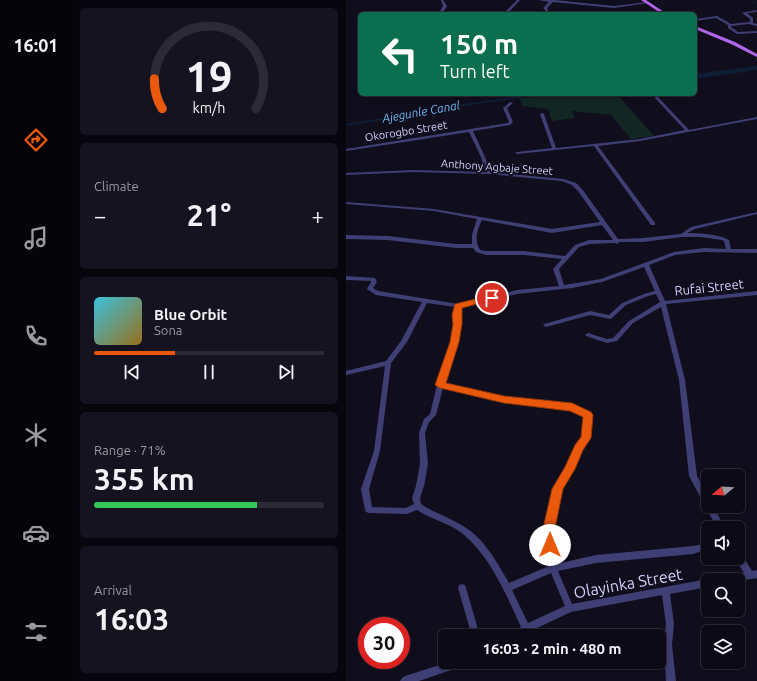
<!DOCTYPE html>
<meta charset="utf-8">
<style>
:root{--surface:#0c0a16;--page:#15131f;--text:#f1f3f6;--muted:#9a9aa1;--line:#2c2b35;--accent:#ea580c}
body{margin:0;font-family:Ubuntu,sans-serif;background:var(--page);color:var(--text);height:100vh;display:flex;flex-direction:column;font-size:15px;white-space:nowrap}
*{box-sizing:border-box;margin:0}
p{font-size:13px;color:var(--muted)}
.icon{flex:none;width:22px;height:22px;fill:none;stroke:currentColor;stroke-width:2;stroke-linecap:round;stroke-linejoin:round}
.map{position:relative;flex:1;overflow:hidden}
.sheet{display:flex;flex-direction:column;gap:8px;padding:8px;background:#07060c;width:274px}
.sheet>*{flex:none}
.hud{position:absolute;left:12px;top:12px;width:339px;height:84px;border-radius:6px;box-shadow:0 2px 6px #0003,0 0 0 1px var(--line);background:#0b6e4f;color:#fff;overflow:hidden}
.needle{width:26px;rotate:252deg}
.tools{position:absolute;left:355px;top:469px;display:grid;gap:8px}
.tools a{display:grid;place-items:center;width:44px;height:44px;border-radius:6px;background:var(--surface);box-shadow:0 2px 6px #0003,0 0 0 1px var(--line);font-size:20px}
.speed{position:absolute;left:12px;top:617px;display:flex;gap:8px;font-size:20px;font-weight:700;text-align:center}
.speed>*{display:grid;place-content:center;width:52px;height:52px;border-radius:50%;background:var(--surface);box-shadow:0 2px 6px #0003,0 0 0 1px var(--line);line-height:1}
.speed .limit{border:6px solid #d22;background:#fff;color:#111}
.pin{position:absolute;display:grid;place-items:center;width:34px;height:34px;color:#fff;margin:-17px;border:2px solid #fff;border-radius:50%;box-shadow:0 1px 4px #0007}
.me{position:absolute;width:44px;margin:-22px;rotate:0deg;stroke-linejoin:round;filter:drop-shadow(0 0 3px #0008)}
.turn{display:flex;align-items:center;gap:14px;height:84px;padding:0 16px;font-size:18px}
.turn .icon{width:52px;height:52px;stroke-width:2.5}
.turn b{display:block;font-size:28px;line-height:34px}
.big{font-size:30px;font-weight:600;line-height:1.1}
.sheet .card{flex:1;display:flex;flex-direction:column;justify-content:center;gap:6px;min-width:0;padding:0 14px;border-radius:6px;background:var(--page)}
.sheet .dial{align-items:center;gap:0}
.dial svg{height:104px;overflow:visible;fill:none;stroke:var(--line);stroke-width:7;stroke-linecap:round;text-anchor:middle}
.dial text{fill:var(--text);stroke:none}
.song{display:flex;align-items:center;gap:12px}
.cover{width:48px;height:48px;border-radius:6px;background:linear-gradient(135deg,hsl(190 70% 55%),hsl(40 70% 35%))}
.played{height:4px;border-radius:2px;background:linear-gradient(90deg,var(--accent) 35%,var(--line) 35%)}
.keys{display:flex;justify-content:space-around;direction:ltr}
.heat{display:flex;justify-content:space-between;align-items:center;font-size:22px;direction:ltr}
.charge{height:6px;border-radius:3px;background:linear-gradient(90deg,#34c759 71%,var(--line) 0)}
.trip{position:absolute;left:92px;top:629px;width:228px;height:40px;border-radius:6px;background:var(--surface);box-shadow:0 2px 6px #0003,0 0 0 1px var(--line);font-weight:600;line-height:40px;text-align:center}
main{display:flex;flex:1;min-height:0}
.tab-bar{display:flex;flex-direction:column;width:72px;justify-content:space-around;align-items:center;background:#050409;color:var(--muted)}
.tab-bar .icon{width:28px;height:28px}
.tab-bar .current{color:var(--accent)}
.tab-bar b{font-size:18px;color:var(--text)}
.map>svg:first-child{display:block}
.green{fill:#122624}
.water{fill:#0e1e35}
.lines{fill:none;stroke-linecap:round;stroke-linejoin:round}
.stream{stroke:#0e1e35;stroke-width:1}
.canal{fill:#0e1e35;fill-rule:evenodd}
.minor{fill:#3f3f76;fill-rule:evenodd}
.major{fill:#b264ec;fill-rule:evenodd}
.route{fill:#ea580c;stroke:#983908}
.labels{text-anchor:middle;stroke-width:4;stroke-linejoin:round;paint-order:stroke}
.far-street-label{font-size:11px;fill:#d2cff9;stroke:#100e1d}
.far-water-label{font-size:12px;font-style:italic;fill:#6ab7ed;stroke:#100e1d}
.street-label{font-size:13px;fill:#d2cff9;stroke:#100e1d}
.near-street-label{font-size:16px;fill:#d2cff9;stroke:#100e1d}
</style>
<main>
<nav class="tab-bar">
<b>16:01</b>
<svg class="icon current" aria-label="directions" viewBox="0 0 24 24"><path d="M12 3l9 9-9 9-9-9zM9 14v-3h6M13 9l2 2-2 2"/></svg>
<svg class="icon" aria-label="music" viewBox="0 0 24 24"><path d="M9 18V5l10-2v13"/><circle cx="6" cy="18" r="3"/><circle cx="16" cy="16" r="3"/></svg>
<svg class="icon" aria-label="phone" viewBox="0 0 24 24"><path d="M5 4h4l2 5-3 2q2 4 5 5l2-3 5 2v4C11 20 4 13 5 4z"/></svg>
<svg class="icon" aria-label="climate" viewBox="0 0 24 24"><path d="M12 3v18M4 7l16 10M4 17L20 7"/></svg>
<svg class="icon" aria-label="car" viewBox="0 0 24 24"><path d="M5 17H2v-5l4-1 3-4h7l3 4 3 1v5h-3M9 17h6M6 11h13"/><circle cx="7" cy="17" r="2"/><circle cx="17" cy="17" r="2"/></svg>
<svg class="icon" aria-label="filters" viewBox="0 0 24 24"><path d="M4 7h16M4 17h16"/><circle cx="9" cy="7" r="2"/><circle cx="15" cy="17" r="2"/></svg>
</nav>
<section class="sheet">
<div class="card dial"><svg viewBox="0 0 100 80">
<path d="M14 69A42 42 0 1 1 86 69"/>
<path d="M14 69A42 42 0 0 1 8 46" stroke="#ea580c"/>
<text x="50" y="56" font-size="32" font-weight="700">19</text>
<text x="50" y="72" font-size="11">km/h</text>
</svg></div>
<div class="card"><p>Climate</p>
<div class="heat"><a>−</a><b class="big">21°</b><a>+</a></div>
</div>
<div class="card">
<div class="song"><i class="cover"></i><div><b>Blue Orbit</b><p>Sona</p></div></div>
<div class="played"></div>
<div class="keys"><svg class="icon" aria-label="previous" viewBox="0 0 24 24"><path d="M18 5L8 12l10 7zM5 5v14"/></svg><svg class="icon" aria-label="pause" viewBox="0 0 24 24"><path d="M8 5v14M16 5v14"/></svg><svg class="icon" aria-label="next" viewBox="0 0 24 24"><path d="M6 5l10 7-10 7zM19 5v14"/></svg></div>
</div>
<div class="card"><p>Range · 71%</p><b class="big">355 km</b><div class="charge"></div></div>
<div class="card"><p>Arrival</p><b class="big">16:03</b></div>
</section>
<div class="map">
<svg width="411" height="681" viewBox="0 0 411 681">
<rect width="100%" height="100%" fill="#100e1d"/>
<path class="green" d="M 251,94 L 271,94 L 308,136 L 285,139 L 265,115 L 226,111 L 229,118 L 206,121 L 202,109 L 177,106 L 173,98 Z"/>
<path class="water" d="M 411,66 L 411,70 L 349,79 L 349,74 Z"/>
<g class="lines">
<path class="stream" d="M 405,0 L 411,6"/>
<path class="canal" d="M 188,94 L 200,94 L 198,95 L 124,105 L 0,126 L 0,124 L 124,103 Z"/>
<g class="minor">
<path d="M 95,0 L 97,0 L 101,6 L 98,11 L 99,14 L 95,14 L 94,11 L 97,6 Z"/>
<path d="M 171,0 L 174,0 L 161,14 L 157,14 Z"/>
<path d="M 192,0 L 208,0 L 268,6 L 301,2 L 302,3 L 268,8 L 207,2 L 201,8 L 203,12 L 200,14 L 196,14 L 200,11 L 197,8 L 203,2 Z"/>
<path d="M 410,10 L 411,12 L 401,13 L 407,18 L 407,23 L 411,24 L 411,26 L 403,24 L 385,26 L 385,27 L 392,32 L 411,31 L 411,33 L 391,34 L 382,28 L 382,25 L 370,18 L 349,21 L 349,19 L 371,16 L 385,24 L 404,22 L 404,19 L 396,13 Z"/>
<path d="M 309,96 L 311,96 L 343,130 L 411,117 L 411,119 L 294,141 L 252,146 L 309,223 L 309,225 L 305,225 L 248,146 L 171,154 L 169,153 L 171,152 L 206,148 L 194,114 L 196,113 L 198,114 L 210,148 L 294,139 L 339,130 L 309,98 Z"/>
<path d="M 164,102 L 167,103 L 161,108 L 167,122 L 164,125 L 127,131 L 139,157 L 144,172 L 217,179 L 230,183 L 236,189 L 272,239 L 297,238 L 335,234 L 345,227 L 411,212 L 411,214 L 349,229 L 341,233 C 353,233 373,234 383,240 L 385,249 L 411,249 L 411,253 L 358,252 L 329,255 L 303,265 L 319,301 L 411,291 L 411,295 L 320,304 L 339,380 L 351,476 L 362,497 L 362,506 L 367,506 L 379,528 L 371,528 L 343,476 L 333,380 L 315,307 L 287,323 L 271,341 L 261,343 L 240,336 L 239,335 L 242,333 L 261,339 L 267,338 L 283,321 L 314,302 L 310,294 L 302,296 L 280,305 L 266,318 L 264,319 L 244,315 L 200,327 L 197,325 L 198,324 L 244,311 L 263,315 L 276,303 L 298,294 L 309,291 L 298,267 L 256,282 L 226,288 L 171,294 L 115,307 L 113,315 L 115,324 L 112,342 L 98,383 L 158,397 L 226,405 L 244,413 L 245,415 L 243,438 L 235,449 L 228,469 L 216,490 L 206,533 L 210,564 L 250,555 L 347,546 L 362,543 L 362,549 L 347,554 L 250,563 L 212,571 L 226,604 L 362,579 L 364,580 L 362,580 L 362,587 L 324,594 L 328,624 L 326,645 L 330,681 L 320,681 L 318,645 L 320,624 L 316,595 L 225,612 L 174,636 L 161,636 L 162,633 L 175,627 C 161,596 144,556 117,534 C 104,523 86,520 71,510 L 61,514 L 23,513 L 20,512 L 19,510 L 15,489 L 28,451 L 39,366 L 0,375 L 0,371 L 40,361 L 55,341 L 76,302 L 30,295 L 21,289 L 25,282 L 25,281 L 0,280 L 0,276 L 29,278 L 31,282 L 27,288 L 32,291 L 112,304 L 171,290 L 213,286 L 207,269 L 216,259 L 178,255 L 140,255 L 130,252 L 127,248 L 110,248 L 42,240 L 0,239 L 0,235 L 42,236 L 110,244 L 126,244 L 126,235 L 131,219 L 88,211 L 0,204 L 0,202 L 88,209 L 206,229 L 254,222 L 232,191 L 226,185 L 216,181 L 142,174 L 67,172 L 0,175 L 0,173 L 67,170 L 139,172 L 135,157 L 123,132 L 0,151 L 0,149 L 162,123 L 163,122 L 157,108 ZM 136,220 L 206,233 L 256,225 L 267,240 L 243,240 L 229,245 L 219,256 L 178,251 L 140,251 L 134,250 C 128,240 131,230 136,220 ZM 336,237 L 355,237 L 376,240 L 378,241 L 380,249 L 358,248 L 328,252 L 255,279 L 218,285 L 213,269 L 233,247 L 244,244 L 269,243 L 271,244 L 273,242 L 297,242 ZM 81,303 L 109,307 L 107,315 L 109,324 L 106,342 L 91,385 L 84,414 L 78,419 L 73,433 L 74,464 L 70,486 L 66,498 L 68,504 L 60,508 L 26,507 L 23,489 L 34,451 L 45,363 L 61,342 ZM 97,388 L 158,401 L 225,409 L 239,416 L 237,437 L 230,446 L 221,468 L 208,489 L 198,533 L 203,566 L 163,583 C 151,562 138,538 117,526 C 103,517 88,513 75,504 L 74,498 L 78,486 L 82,464 L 79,433 L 83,422 L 90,415 ZM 205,573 L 219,606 L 182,623 L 166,590 Z"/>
<path d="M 392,552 L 395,553 L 406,571 L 411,570 L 411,578 L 392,581 L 392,580 L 373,580 L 374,577 L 377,576 L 398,573 L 389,558 L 392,558 Z"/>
<path d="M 116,584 L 119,585 L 120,588 L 134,636 L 126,636 L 112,588 L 113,585 Z"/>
<path d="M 103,662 L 121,662 L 120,665 L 117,666 L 73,681 L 54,681 L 56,678 L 59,676 Z"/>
</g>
<g class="major">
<path d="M 295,0 L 300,0 L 321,14 L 316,14 Z"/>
<path d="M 349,26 L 389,42 L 411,54 L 411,57 L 385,44 L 349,29 Z"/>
</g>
</g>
<path class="route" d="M 146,295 L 149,296 L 149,299 L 116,308 L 116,324 L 113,342 L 100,383 L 158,396 L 226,403 L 245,412 L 247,415 L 245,438 L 237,450 L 229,469 L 217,489 L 208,533 L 210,545 L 208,548 L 204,550 L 200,548 L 196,533 L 206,489 L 219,467 L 229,445 L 235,437 L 237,417 L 224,411 L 158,403 L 94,388 L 89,385 L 104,342 L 107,324 L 106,315 L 109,304 Z"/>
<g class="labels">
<g class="far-street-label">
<text transform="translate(60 131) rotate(-9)" y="4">Okorogbo Street</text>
<text transform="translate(151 167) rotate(4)" y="4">Anthony Agbaje Street</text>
</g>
<g class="far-water-label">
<text transform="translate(75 112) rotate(-10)" y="4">Ajegunle Canal</text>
</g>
<g class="street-label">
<text transform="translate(363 287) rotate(-6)" y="5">Rufai Street</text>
</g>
<g class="near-street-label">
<text transform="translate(282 583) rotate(-10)" y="6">Olayinka Street</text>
</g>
</g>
</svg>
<div class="tools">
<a><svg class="needle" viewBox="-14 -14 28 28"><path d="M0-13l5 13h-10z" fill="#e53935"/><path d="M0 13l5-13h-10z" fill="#9a9aa1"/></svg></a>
<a><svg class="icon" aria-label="sound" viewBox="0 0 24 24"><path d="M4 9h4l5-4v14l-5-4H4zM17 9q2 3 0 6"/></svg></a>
<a><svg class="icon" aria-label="search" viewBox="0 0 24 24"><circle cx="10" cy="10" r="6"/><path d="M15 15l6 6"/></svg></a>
<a><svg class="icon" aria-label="layers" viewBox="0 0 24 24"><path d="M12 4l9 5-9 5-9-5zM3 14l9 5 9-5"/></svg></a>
</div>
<div class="speed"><div class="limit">30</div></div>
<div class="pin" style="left:146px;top:298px;background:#d93025"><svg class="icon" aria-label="arrive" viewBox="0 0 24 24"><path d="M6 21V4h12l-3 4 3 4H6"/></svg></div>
<svg class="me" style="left:204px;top:545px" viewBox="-20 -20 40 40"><circle r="19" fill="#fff"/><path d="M0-13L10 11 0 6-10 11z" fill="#ea580c"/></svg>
<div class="trip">16:03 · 2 min · 480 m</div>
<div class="hud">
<div class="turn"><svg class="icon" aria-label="left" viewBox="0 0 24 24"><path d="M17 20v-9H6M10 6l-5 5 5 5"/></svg><div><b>150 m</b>Turn left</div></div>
</div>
</div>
</main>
